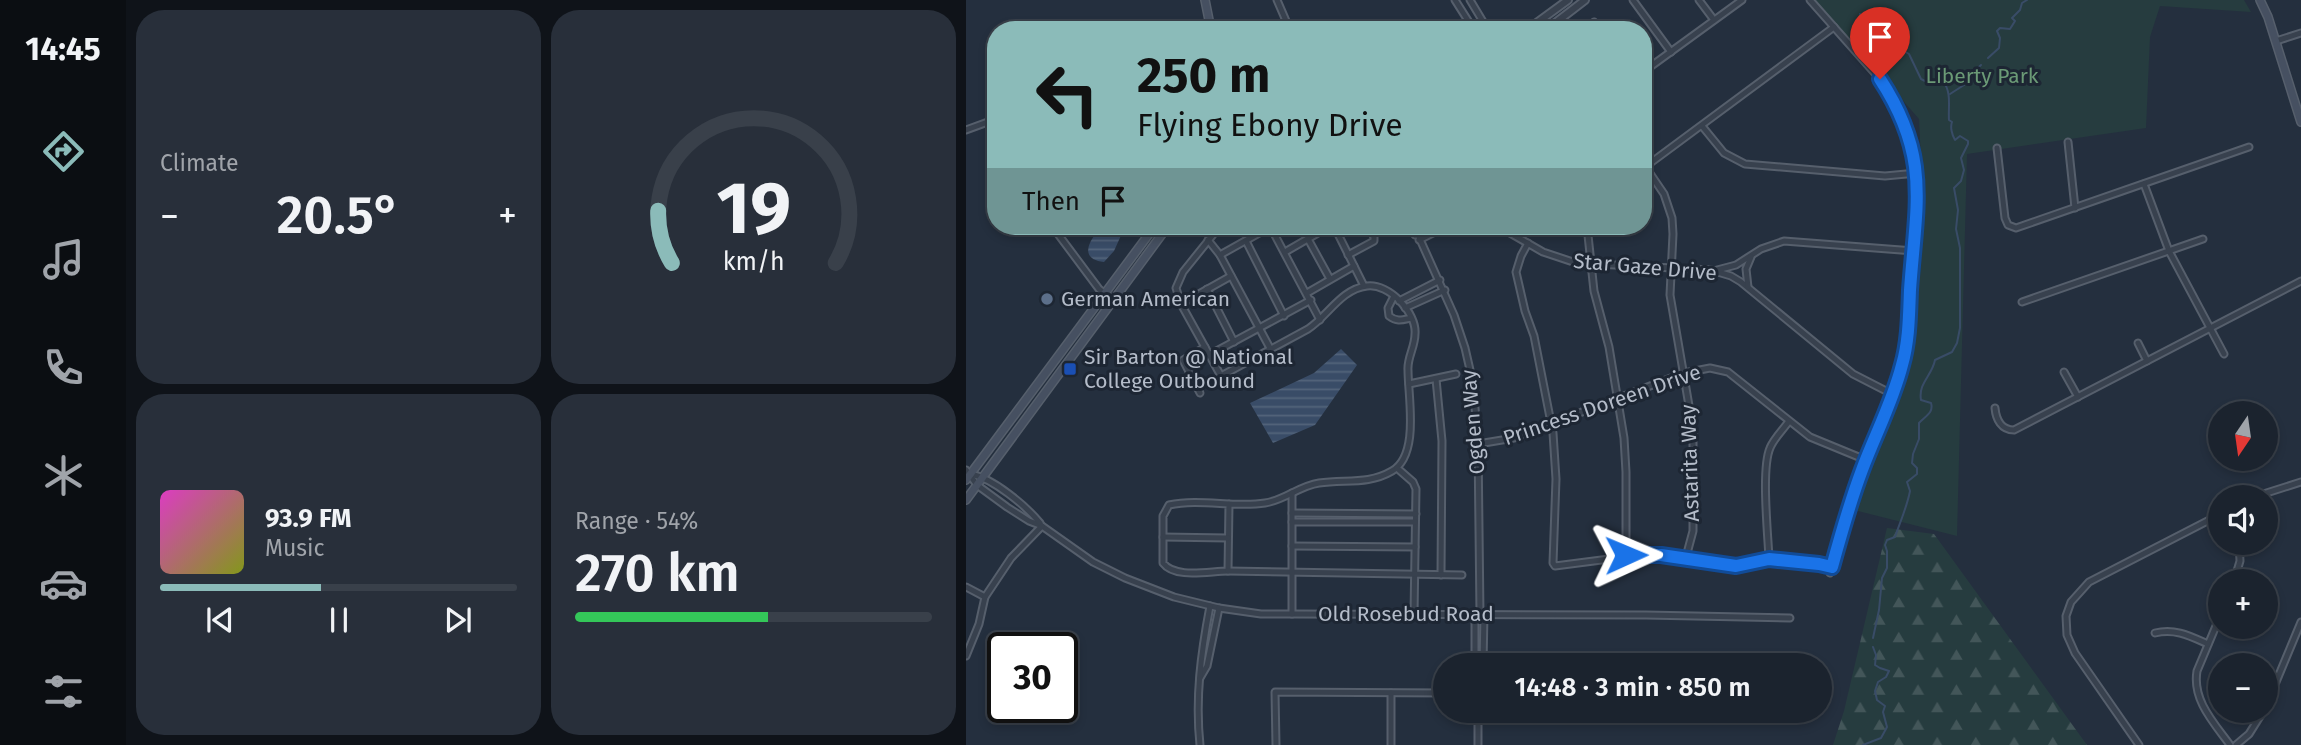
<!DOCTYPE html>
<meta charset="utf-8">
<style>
:root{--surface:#1b232e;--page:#282f3a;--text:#f1f3f6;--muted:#a0a4aa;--line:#39404a;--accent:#8bbbb9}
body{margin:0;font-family:"Fira Sans",sans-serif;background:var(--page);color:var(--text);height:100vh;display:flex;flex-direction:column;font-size:26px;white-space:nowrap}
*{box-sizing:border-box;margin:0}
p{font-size:23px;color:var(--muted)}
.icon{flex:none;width:38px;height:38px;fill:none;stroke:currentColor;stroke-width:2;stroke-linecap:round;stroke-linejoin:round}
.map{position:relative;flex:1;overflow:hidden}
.side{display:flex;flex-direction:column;gap:10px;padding:10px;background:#0f1319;width:840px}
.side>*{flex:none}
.top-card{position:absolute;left:21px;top:21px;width:665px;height:214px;border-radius:28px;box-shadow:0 4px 10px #0003,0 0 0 2px var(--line);background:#8bbbb9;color:#111;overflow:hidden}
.needle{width:46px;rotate:193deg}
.controls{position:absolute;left:1242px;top:401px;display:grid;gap:14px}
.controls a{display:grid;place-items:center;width:70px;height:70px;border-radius:50%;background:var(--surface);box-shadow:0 4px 10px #0003,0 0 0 2px var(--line);font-size:35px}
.speed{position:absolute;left:21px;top:632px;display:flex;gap:14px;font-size:35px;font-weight:700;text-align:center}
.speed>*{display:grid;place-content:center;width:91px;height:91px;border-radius:50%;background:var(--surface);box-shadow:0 4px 10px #0003,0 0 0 2px var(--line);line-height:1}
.speed .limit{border:4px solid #111;border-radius:10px;background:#fff;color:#111}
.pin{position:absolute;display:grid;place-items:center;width:60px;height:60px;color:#fff;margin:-72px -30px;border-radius:50% 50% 50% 0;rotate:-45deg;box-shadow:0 0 7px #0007}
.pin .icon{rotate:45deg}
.me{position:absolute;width:77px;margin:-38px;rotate:89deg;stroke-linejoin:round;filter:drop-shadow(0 0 5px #0008)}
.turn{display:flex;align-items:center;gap:24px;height:147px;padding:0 35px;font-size:32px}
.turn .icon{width:91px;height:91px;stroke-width:2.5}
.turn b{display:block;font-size:49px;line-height:60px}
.then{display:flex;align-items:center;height:66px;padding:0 35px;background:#0003;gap:14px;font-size:26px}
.big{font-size:52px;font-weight:600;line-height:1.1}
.side .card{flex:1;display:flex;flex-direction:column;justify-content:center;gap:10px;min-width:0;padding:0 24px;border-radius:28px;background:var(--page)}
.side .dial{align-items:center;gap:0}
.dial svg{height:182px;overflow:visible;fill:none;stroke:var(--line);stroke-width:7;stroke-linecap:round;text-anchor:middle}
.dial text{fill:var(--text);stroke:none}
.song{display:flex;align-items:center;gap:21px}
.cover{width:84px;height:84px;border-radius:10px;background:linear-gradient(135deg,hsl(310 70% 55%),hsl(70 70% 35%))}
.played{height:7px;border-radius:4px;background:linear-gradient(90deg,var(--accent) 45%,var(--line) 45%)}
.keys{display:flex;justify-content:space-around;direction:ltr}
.heat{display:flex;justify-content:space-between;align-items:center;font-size:38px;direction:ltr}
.charge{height:10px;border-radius:5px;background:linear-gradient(90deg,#34c759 54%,var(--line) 0)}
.side .tiles{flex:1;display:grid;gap:10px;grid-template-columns:repeat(2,1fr)}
.trip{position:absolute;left:467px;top:653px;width:399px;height:70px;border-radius:35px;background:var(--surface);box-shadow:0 4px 10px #0003,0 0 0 2px var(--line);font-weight:600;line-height:70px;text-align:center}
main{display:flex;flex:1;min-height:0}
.menu{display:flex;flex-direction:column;width:126px;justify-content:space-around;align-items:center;background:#0b0e12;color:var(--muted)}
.menu .icon{width:49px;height:49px}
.menu .active{color:var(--accent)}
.menu b{font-size:32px;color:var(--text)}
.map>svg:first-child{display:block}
.forest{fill:url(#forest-firs)}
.park{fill:#263c3f}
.water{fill:url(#water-rules)}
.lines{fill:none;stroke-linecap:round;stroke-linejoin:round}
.stream{stroke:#394c67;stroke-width:2}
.minor-casing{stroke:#565f6c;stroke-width:9}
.tertiary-casing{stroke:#565f6c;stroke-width:10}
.secondary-casing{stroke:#565f6c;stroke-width:10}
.minor{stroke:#38414e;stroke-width:5}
.tertiary{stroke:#38414e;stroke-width:6}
.secondary{stroke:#465061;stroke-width:7}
.route-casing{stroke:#114b97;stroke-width:18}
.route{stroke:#1a73e8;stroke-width:12}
.service-dot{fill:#5c6f8a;stroke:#1d2633;stroke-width:2.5}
.transit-dot{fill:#1a4fb4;stroke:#1d2633;stroke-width:2.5}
.labels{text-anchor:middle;stroke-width:6;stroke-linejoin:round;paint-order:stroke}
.park-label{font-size:21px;fill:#6b9a76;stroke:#1d2633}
.street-label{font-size:21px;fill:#b4bcc9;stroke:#1d2633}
.poi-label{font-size:21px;fill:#b4bcc9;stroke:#1d2633;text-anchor:start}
</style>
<main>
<nav class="menu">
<b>14:45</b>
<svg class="icon active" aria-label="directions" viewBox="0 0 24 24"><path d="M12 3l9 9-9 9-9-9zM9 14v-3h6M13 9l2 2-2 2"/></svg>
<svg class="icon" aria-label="music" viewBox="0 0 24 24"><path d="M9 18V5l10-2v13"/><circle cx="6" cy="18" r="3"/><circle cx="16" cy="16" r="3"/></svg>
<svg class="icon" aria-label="phone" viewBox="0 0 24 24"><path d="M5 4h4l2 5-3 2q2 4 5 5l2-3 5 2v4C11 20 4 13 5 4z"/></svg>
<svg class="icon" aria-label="climate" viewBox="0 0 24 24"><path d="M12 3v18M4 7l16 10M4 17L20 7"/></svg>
<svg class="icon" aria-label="car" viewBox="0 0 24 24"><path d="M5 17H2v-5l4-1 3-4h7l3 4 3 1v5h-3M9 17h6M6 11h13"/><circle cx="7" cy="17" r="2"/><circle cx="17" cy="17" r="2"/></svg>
<svg class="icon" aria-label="filters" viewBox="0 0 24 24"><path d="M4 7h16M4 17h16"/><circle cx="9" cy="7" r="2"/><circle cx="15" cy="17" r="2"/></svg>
</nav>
<section class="side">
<div class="tiles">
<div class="card"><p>Climate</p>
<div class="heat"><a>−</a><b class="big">20.5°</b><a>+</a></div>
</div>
<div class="card dial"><svg viewBox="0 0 100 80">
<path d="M14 69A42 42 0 1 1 86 69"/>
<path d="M14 69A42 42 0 0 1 8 46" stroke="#8bbbb9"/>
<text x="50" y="56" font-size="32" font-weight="700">19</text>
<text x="50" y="72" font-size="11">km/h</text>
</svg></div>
<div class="card">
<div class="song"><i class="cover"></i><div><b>93.9 FM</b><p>Music</p></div></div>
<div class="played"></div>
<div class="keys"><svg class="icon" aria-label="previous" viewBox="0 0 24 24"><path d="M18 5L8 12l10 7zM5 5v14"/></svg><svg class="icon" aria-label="pause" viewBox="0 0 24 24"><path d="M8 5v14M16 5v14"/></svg><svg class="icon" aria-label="next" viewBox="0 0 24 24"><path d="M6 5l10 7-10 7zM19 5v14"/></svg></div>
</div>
<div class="card"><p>Range · 54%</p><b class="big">270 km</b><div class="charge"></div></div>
</div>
</section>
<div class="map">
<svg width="1335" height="745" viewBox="0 0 1335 745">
<defs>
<pattern id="forest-firs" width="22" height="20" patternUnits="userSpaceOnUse" patternTransform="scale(1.75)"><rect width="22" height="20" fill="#263c3f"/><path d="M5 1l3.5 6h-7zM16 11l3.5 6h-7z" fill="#435659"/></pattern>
<pattern id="water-rules" width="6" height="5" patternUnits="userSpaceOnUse" patternTransform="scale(1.75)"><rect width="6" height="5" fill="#394c67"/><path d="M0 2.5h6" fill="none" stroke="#53647b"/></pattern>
</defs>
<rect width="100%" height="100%" fill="#242f3e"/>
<path class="forest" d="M 921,528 L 968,534 L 1121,745 L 867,745 L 878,711 Z"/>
<path class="park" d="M 849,0 L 1278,0 L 1285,12 L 1194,6 L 1184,37 L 1180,128 L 1001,154 L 991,536 L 888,510 L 939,376 L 957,201 L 953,119 Z"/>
<g class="water">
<path d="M 137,226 L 153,227 L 157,231 L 148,251 L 138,262 C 111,259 124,238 137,226 Z"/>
<path d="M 375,349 L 391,365 L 349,425 L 307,443 L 284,403 L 348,373 Z"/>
</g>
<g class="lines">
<g class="stream">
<path d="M 894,14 L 895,21 L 925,43"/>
<path d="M 1022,58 L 1033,48 L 1034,38 L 1031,31 L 1034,28 L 1044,29 L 1049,21 L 1046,18 L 1054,10 L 1056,3 L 1061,0"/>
<path d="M 984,94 L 998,85 L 1001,78 L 1015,65"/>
<path d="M 907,638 L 913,610 L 916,578 L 921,568 L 921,551 L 919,545 L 921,540 L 929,537 C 934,522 941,507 944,491 L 941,482 L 951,474 L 951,468 L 946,463 L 947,454 L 953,439 L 953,423 C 959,416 968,413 965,403 L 955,400 C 952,383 966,376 969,360 L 986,352 L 991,343 L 994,328 L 994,248 L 990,229 L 992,210 L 988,188 L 995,181 L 998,170 L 995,158 L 1002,144 L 1002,141 L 994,136 L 989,140 C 986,135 984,127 986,122 L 983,120 C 982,107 986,93 977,81 L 968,83 L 965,79 L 959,81 L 955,79 L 943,54 L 930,46"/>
<path d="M 897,745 L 915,738 L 921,727 L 917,712 L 919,706 L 911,700 L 909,691 L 912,682 L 920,677 L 923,671 L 914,668 L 909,665 L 910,655 L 907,647"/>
</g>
<g class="minor-casing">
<g id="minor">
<path d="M 311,0 L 324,30"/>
<path d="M 489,0 L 508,30"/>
<path d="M 504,0 L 522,30"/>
<path d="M 667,0 L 705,52"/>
<path d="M 733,0 L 748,20"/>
<path d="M 844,0 L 914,79 L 925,97 L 944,139 L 948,155 L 951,184 L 949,243 L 938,359 L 884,504 L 864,573"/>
<path d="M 628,22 L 633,30"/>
<path d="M 1310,41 L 1335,33"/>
<path d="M 677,72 L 776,0"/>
<path d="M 736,126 L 758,153 L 779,164 L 919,176 L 951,173"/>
<path d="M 0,130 L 30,119"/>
<path d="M 1102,142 L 1109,208"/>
<path d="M 1031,148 L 1039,218 L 1042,225 L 1050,228 L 1283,147"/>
<path d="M 679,166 L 698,194 L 706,218 L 707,234 L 704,295 L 727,429 L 727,531 L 720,557"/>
<path d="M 679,167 L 868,27"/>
<path d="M 1178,184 L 1203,251 L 1258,354"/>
<path d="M 86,226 L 133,289 L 147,300"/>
<path d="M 254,226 L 217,272 L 210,288 L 215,304 L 255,376 L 342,329 C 362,316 375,289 401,286 C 423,283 451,313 449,334 C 449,347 441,358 442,370 C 442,397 454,455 426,471 C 402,485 379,479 353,483 C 333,486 319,500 299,503 C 268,508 234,498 203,505 L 197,516 L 197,563 C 209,579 243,571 262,571 L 263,504"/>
<path d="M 304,226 L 354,320"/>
<path d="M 368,226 L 398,286"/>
<path d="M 442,226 L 449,235"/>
<path d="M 448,226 L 488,315 L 499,348 L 507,383 L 512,444 L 514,614"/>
<path d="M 526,226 L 544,233 L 577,252 L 610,263 L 745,270 L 765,276 L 775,282 L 887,374 L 926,394"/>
<path d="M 621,226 L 628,291 L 643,347 L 658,438 L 660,472 L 660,555"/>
<path d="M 342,239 L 364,279"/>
<path d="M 242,240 L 254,255 L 305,350"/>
<path d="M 453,240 L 481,226"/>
<path d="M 280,241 L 318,316"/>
<path d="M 562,243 L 555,256 L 550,272 L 559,311 L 568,336 L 587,433 L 590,479 L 587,563 L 589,566 L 682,554 L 720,557 L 753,565 L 770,566 L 803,559 L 853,564 L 866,567"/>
<path d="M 319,252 L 364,226"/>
<path d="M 254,255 L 304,227"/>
<path d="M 382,255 L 408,241 L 408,237 L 402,226"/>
<path d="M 751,270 L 770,265 L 795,249 L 818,241 L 948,251"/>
<path d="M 782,287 L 780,269 L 785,257"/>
<path d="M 241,289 L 268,342"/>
<path d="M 341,293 L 388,266"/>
<path d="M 428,296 L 422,308 L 423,316 C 431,322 436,320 445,318"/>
<path d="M 433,301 L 474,280"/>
<path d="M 1056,302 L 1237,239"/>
<path d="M 215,304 L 265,276"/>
<path d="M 439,308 L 479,290"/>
<path d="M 1172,343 L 1181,361"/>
<path d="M 243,355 L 345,300"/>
<path d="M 1098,372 L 1112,397"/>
<path d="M 470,379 L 476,441 L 475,575"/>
<path d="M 443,384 L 490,374"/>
<path d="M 234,393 L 217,360 L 239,347"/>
<path d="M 1029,408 C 1030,419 1035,430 1048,430 L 1335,281"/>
<path d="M 512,444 L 548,438 L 718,373 L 744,368 L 762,372 L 844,437 L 900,460"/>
<path d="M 431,468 L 447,482 L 450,489 L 448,615"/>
<path d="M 0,470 L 11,485 L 41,507 L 63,521 L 76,526 L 127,562 L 159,578 L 208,597 L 253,608 L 295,614 L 326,614 L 680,615 L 824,618"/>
<path d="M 5,474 C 28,479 59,505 74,523"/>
<path d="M 1288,497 L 1335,482"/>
<path d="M 326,513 L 450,514"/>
<path d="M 326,522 L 449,522"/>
<path d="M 197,537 L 262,538"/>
<path d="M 326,546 L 449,547"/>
<path d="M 803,559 C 802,534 795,469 804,448 C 808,438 817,430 823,421"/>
<path d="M 262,571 L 496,575"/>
<path d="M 1268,581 L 1274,561 L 1273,542"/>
<path d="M 0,587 L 19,597"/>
<path d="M 326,614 L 326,493"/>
<path d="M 1255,614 L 1231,671 C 1226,700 1248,723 1264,745"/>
<path d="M 1189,633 C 1209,628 1224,636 1242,644"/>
<path d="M 0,656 L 13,624 L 19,597 L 45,558 L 76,526"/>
<path d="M 509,665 L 509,614"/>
<path d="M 517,665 L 518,614"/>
<path d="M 234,678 L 241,666 L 253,608"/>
<path d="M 425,693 L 425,745"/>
<path d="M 1300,706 L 1335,622"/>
<path d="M 512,710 L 512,745"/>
<path d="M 234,745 C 229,698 235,653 244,606"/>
<path d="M 310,745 L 309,692 L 480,693"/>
<path d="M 1173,745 L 1109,653 L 1101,635 L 1100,616 L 1105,602 L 1123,582 L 1255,514"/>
<path d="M 1270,745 L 1283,734 L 1298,710"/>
</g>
</g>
<g class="tertiary-casing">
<g id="tertiary">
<path d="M 561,30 L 602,0"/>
<path d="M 580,30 L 619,0"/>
</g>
</g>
<g class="secondary-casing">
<g id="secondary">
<path d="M 239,0 L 245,30"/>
<path d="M 1294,0 L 1302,17 L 1335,122"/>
<path d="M 0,480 L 189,226"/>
<path d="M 0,500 L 202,226"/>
</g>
</g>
<use href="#minor" class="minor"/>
<use href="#tertiary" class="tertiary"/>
<use href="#secondary" class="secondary"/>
</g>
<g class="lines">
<g class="route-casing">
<path id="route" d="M 660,555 L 695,555 L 770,566 L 803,559 L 853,564 L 866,567 C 875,534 884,502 896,470 C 909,435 927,401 936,365 C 943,341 943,315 944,290 C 950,204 965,157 914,79"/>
</g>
<use href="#route" class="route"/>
</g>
<circle class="service-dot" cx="81" cy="299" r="7"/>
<rect class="transit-dot" x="97" y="362" width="14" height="14" rx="3.5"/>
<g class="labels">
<g class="park-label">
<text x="1016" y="83">Liberty Park</text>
</g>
<g class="street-label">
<text transform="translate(679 267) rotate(5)" y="7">Star Gaze Drive</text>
<text transform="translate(636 405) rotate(-19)" y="7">Princess Doreen Drive</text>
<text transform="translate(507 422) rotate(-95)" y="7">Ogden Way</text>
<text transform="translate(724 463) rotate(-92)" y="7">Astarita Way</text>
<text x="440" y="621">Old Rosebud Road</text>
</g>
<g class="poi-label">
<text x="95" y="306">German American</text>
<text x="118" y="364">Sir Barton @ National<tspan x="118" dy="24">College Outbound</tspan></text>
</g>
</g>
</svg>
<div class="controls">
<a><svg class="needle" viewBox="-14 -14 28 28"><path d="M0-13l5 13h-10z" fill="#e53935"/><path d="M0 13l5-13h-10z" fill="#a0a4aa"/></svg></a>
<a><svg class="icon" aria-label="sound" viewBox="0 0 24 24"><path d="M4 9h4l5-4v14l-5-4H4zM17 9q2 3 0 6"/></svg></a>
<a>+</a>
<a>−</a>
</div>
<div class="speed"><div class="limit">30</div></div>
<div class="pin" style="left:914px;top:79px;background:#d93025"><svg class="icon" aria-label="arrive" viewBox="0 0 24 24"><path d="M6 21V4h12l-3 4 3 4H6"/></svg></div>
<svg class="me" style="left:660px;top:555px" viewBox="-20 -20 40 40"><path d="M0-17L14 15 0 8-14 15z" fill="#1a73e8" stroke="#fff" stroke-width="4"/></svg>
<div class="trip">14:48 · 3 min · 850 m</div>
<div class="top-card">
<div class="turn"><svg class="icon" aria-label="left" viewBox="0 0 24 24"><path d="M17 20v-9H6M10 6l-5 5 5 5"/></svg><div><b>250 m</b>Flying Ebony Drive</div></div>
<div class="then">Then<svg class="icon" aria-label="arrive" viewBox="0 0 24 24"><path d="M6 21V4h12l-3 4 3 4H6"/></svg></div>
</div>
</div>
</main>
